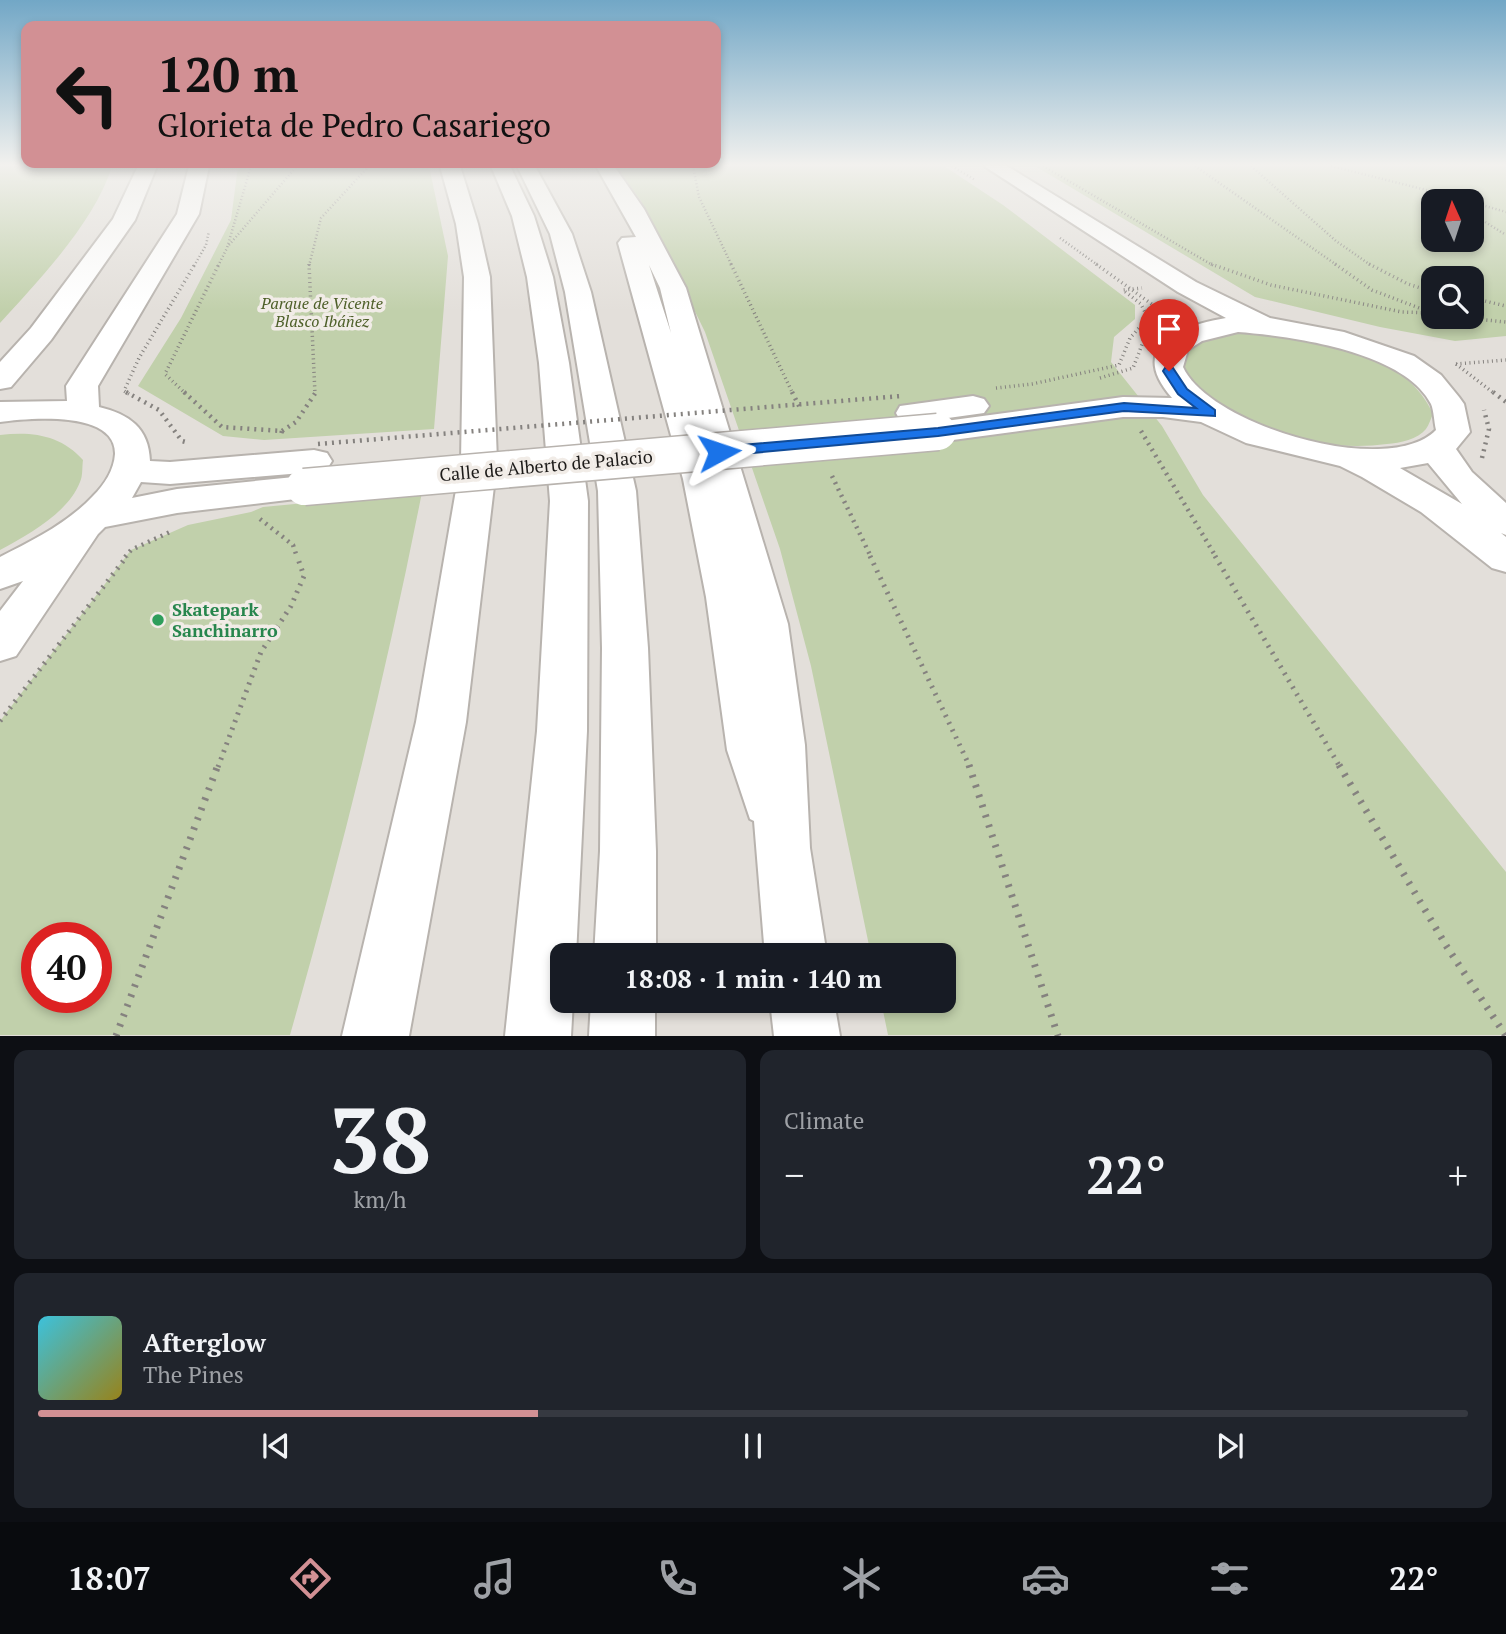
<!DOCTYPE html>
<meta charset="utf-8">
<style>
:root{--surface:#171b24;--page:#20242c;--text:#f1f3f6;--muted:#9ea1a6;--line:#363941;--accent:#d29094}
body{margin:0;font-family:"PT Serif",serif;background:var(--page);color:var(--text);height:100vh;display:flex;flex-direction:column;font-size:26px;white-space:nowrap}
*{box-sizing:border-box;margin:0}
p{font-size:23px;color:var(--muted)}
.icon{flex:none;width:38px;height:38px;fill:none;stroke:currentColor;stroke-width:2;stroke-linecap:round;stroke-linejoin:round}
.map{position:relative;height:1036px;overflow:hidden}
.sheet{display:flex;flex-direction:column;gap:14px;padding:14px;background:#0d0f14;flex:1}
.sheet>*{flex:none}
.top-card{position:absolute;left:21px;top:21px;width:700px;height:147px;border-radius:14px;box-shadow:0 4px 10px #0003;background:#d29094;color:#111;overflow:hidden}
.needle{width:46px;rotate:357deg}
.tools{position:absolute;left:1421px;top:189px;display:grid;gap:14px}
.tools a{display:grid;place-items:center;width:63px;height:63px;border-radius:14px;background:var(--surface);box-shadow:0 4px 10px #0003;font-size:35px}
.speed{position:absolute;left:21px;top:922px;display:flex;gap:14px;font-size:35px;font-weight:700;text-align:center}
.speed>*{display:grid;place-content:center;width:91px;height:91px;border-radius:50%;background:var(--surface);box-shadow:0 4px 10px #0003;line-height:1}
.speed .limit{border:10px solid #d22;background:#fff;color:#111}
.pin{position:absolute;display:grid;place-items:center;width:60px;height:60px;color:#fff;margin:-72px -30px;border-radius:50% 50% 50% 0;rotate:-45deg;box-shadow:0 0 7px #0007}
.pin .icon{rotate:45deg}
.me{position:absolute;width:77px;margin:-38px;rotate:85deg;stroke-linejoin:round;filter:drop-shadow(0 0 5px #0008)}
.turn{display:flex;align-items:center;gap:24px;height:147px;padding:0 21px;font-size:32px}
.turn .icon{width:91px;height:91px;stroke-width:2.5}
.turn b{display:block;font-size:49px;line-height:60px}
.big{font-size:52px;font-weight:700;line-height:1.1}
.sheet .card{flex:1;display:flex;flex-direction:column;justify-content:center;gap:10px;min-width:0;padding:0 24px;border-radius:14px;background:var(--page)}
.sheet .dial{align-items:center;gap:0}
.dial b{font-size:91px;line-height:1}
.song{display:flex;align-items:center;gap:21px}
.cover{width:84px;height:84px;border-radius:10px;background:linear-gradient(135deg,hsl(190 70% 55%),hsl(50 70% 35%))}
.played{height:7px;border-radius:4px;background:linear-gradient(90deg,var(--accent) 35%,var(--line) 35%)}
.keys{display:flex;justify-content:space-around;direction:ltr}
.heat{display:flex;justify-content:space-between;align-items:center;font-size:38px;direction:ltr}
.sheet .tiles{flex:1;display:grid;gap:14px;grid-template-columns:1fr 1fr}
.card:last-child{grid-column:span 2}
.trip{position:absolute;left:550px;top:943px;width:406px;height:70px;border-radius:14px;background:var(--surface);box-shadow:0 4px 10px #0003;font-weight:700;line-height:70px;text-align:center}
.dock{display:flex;height:112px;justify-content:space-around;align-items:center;background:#090b0e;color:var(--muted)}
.dock .icon{width:49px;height:49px}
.dock .on{color:var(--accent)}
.dock b{font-size:32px;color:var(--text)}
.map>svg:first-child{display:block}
.green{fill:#c1d0ab;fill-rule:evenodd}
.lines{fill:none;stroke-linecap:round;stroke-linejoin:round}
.minor-casing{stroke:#b8b3ae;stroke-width:4}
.highway-casing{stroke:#b8b3ae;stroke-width:4}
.path-far4{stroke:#85827f;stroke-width:2.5;stroke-dasharray:1 2.5;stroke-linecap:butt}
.path-far3{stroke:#85827f;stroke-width:3.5;stroke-dasharray:1 3.5;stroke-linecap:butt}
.path-far2{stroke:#85827f;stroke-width:4.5;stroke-dasharray:2 5;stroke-linecap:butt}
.path-far1{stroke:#85827f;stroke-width:5;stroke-dasharray:2 6;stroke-linecap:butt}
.path{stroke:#85827f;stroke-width:7;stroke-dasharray:2.5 8;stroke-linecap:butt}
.minor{fill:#fff;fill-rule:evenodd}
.highway{fill:#fff;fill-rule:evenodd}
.minor-bridge-casing{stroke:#b8b3ae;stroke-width:39;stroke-linecap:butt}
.path-bridge{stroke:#85827f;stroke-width:4.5;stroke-dasharray:2 5;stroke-linecap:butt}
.minor-bridge{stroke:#fff;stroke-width:36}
.route{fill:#1a73e8;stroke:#114b97;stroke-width:2}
.leisure-dot{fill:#2e9e5b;stroke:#f1ece7;stroke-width:2.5}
.labels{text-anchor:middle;stroke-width:7;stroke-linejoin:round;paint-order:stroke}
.far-park-label{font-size:16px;font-style:italic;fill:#4d5f28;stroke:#f1ece7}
.street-label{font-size:18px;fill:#1d1b19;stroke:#f1ece7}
.leisure-label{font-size:18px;font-weight:bold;fill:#27864d;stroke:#f1ece7;text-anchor:start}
</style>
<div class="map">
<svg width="1506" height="1036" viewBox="0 0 1506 1036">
<rect width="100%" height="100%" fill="#e3dfda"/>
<g class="green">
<path d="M 0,166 L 112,166 C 95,222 39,280 0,323 Z"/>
<path d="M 238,166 L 429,166 L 448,256 L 434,429 L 264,440 L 223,436 L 138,386 L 181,318 L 231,220 Z"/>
<path d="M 616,166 L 944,166 L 1003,205 L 1135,305 L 1135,319 L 1114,337 L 1111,362 L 1162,426 L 1203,495 L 1506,872 L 1506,1035 L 888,1035 L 881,1001 L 943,1001 L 943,956 L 871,955 L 811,666 L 780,549 L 705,332 L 641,201 Z"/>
<path d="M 1035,166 L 1506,166 L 1506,336 L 1455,341 L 1380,327 L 1255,297 ZM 1472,201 L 1472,240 L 1433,240 L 1433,201 ZM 1433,278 L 1472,278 L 1472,317 L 1433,317 Z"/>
<path d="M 1263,331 C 1322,338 1407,354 1433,414 C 1431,418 1429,425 1426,429 C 1418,439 1400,443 1387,444 C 1328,452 1261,435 1212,401 C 1197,392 1189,379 1183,363 C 1196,330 1232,332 1263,331 Z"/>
<path d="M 0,435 C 32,431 61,435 83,460 C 82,466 83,476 80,482 C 68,513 28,535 0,550 Z"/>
<path d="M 422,492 C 386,675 341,856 290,1035 L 0,1035 L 0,721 L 131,550 L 188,525 L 251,512 L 263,507 ZM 37,938 L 96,938 L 96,998 L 37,998 Z"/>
</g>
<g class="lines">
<g class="minor-casing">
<g id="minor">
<path d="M 138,166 L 157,166 L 135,220 L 51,340 L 11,387 L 0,389 L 0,362 L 31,328 L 113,219 Z"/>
<path d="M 189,166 L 209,166 L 199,214 L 98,386 L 99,407 C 129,414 149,428 150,461 L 170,462 L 314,450 L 327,453 L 332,461 L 327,469 L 314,472 L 170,484 L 141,482 L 132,498 L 177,489 L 304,476 L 317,479 L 322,487 L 317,495 L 304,498 L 177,513 L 105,527 L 98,534 L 16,656 L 0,661 L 0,611 L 23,581 L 0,589 L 0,557 C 33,540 68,523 93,496 C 104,485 114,470 115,454 C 116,410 29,418 0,422 L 0,402 L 67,401 L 66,386 L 177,214 Z"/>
<path d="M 984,166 L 1007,166 L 1196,282 L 1270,318 L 1344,332 L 1414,356 L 1441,375 L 1459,397 L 1464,404 L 1470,432 L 1456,449 L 1472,472 L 1506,503 L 1506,535 L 1501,533 L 1506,537 L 1506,572 L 1492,568 L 1421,512 L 1362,477 L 1340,466 L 1246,443 L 1201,422 L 1163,417 L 1123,417 L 938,442 L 926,439 L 921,432 L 926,425 L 938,422 L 1123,397 L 1172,398 C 1127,346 1178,326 1226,318 L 1178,292 ZM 1238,332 C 1290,336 1404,351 1431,404 C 1434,411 1434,422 1436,430 C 1388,479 1209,425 1183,367 L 1188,350 L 1202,341 ZM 1428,463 L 1462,504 L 1400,468 Z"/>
<path d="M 973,396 L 984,399 L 989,406 L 984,413 L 912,423 L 900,420 L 896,413 L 900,406 Z"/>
</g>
</g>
<g class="highway-casing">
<g id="highway">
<path d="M 440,166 L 460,166 L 478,224 L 490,277 L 497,461 L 466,722 L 409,1036 L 342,1036 L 416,722 L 461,461 L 464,277 L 456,224 Z"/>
<path d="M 491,166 L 510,166 L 534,216 L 553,277 L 569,363 L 588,501 L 587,731 L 576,956 L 562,956 L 562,1001 L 573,1001 L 571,1036 L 505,1036 L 537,731 L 550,501 L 539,363 L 527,277 L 512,216 Z"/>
<path d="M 517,166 L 535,166 L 572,234 L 591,292 L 636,491 L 648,648 L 656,851 L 656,956 L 594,956 L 600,851 L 602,648 L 598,491 L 565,292 L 550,234 Z"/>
<path d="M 596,166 L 614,166 L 644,209 L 686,288 L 788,624 L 805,745 L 810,848 L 827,956 L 765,956 L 754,821 L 750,819 L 727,750 L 706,597 L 683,479 L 618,243 L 622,238 L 636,237 ZM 649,265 L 660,288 L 671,333 Z"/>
<path d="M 591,1001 L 655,1001 L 655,1036 L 589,1036 Z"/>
<path d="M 770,1001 L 834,1001 L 840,1036 L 774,1036 Z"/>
</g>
</g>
<g class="path-far4">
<path d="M 693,166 L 699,197 L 732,266"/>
<path d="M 952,166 L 975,180"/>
<path d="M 1043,166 L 1214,266"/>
<path d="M 1195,166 L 1338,266"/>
<path d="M 1251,166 L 1336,241 L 1372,266"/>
<path d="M 1331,166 L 1470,201"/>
<path d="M 1472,202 L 1506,212"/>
<path d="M 1472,206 L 1482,220 L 1506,235"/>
<path d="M 1060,238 L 1099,266"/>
<path d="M 229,245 L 297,166"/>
<path d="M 194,266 L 206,245 L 209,231"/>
<path d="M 218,266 L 227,248 L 251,166"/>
<path d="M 309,266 L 321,218 L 369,166"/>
</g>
<g class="path-far3">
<path d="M 309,264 L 315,394"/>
<path d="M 731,264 L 793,394"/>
<path d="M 1096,264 L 1153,305 L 1161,318 L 1154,328"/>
<path d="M 1211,264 L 1271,285 L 1402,312 L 1431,313"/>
<path d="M 1335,264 L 1372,290 L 1427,311"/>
<path d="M 1369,264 L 1408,284 L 1433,292"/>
<path d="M 1472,298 L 1506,306"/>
<path d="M 1455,317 L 1506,322"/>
<path d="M 1456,364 L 1495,394"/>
<path d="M 1456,364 L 1506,360"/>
<path d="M 1100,378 L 1133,368 L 1145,337"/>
<path d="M 996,388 L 1032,384 L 1119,365 L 1130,338 L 1148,318 L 1141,304 L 1123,290 L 1142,288"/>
<path d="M 129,394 L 124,391 L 139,358 L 195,264"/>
<path d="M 186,394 L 165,374 L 219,264"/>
</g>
<g class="path-far2">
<path d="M 126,392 L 159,410 L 182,441 L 189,443"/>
<path d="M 184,392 L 222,427 L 282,431 L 280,437"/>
<path d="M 792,392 L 801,410"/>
<path d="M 1493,392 L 1506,402"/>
<path d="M 282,431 L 296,422 L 316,392"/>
<path d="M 1141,431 L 1216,557"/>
<path d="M 1482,458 L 1489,429 L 1484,410"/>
<path d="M 832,476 L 871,557"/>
<path d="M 260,519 L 293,545 L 297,557"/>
<path d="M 125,557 L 131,550 L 170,532"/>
</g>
<g class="path-far1">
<path d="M 870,556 L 970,767"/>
<path d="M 1215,556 L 1340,767"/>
<path d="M 0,721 L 127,556"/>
<path d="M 218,767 L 261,652 L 291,606 L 304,576 L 297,556"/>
</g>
<g class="path">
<path d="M 969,765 L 1058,1036"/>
<path d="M 1339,765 L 1447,947 L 1506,1036"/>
<path d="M 116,1036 L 218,765"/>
</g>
<use href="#minor" class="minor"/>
<use href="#highway" class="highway"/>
<g class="minor-bridge-casing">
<path id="minor-bridge" d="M 304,487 L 938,432"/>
</g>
<path class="path-bridge" d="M 318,444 L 901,396"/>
<use href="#minor-bridge" class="minor-bridge"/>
</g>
<linearGradient id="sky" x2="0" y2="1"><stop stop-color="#72a7c6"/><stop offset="0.53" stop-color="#f2f1ee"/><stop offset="1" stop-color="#f2f1ee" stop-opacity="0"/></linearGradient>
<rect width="1506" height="311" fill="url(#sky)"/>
<path class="route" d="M 1165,368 L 1173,368 L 1187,389 L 1215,410 L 1215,416 L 1124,411 L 938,436 L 719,456 L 711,452 L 719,447 L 938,428 L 1124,403 L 1196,408 L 1178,394 L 1163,371 Z"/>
<circle class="leisure-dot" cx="158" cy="620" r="7"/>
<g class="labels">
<g class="far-park-label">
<text x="322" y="309">Parque de Vicente<tspan x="322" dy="18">Blasco Ibáñez</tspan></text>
</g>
<g class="street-label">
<text transform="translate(546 466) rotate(-5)" y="6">Calle de Alberto de Palacio</text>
</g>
<g class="leisure-label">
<text x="172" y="616">Skatepark<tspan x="172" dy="21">Sanchinarro</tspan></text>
</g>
</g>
</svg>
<div class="tools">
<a><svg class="needle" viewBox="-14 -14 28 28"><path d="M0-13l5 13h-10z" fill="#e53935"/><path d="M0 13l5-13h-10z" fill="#9ea1a6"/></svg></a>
<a><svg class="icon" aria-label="search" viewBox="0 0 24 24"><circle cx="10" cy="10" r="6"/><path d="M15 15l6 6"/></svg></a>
</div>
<div class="speed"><div class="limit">40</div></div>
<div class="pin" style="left:1169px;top:371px;background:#d93025"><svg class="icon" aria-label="arrive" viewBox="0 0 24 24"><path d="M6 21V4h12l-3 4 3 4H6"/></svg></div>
<svg class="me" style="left:719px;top:452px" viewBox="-20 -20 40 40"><path d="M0-17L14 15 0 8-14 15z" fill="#1a73e8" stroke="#fff" stroke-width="4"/></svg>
<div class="trip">18:08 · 1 min · 140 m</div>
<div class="top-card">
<div class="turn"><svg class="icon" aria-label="left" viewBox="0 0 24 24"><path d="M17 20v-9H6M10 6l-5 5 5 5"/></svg><div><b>120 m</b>Glorieta de Pedro Casariego</div></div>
</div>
</div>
<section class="sheet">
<div class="tiles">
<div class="card dial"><b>38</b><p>km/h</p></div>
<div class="card"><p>Climate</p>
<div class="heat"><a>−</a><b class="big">22°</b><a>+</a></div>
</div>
<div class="card">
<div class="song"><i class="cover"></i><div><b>Afterglow</b><p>The Pines</p></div></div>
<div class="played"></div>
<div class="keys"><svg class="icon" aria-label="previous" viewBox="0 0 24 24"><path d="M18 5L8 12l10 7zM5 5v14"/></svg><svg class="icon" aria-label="pause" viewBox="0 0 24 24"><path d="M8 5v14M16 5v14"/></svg><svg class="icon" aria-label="next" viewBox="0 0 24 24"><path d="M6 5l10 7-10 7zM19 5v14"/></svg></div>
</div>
</div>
</section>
<nav class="dock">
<b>18:07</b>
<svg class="icon on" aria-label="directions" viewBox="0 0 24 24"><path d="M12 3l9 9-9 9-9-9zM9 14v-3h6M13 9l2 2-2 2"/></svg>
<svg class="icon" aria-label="music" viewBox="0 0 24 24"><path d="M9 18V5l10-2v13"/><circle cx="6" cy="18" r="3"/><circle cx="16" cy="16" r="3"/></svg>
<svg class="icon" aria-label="phone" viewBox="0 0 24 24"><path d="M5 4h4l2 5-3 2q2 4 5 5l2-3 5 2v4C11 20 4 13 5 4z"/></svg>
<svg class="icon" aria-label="climate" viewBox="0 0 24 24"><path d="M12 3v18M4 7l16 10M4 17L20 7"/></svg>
<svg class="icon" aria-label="car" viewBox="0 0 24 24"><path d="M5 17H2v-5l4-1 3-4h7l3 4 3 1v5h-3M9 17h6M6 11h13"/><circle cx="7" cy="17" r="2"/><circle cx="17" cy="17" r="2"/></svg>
<svg class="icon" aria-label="filters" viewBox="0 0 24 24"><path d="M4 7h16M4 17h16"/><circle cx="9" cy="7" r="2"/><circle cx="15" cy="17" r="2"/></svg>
<b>22°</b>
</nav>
